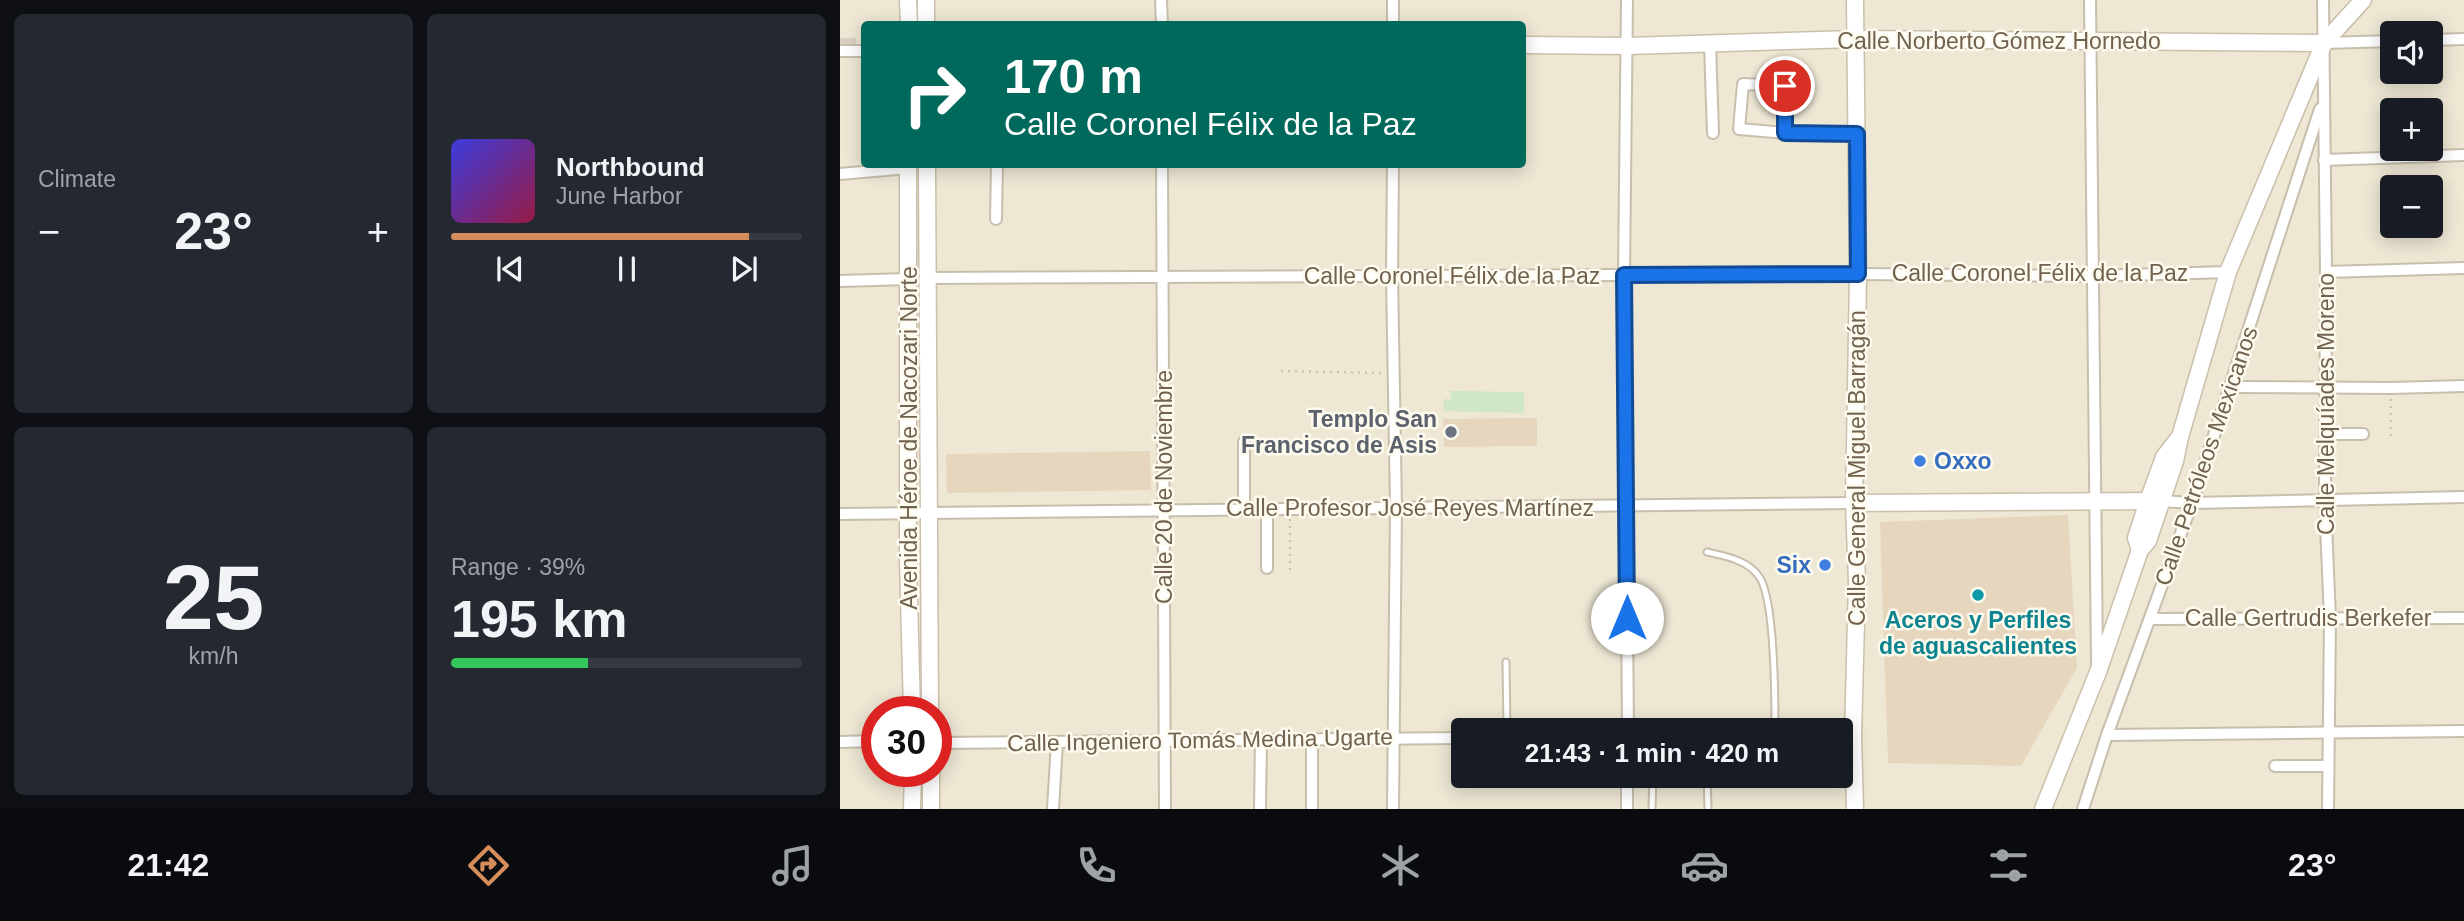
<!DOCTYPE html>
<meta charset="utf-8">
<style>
:root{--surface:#171b24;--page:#242831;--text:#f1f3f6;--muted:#9ea1a6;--line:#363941;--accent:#d68d5c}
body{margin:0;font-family:Helvetica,sans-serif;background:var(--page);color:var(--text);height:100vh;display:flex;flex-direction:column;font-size:26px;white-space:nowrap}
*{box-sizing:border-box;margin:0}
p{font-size:23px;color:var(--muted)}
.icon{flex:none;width:38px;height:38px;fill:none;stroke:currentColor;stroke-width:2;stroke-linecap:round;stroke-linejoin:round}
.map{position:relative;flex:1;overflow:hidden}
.details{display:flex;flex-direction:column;gap:14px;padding:14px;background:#0d0f14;width:840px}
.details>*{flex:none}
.banner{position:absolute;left:21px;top:21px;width:665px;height:147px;border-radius:7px;box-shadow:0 4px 18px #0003;background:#00695c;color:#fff;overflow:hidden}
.controls{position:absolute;left:1540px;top:21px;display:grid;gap:14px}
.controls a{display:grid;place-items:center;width:63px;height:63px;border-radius:7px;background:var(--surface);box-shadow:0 4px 18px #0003;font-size:35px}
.speed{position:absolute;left:21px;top:696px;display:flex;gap:14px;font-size:35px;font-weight:700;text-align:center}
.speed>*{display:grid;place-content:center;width:91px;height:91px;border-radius:50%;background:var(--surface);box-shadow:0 4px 18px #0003;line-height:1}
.speed .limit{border:10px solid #d22;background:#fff;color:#111}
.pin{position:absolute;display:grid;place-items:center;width:60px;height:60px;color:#fff;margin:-30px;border:4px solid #fff;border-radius:50%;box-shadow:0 2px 7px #0007}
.me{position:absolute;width:77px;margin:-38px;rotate:0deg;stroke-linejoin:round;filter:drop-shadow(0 0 5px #0008)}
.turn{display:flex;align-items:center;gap:24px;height:147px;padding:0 28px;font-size:32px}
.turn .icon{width:91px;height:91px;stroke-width:2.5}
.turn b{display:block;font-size:49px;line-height:60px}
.big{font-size:52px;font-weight:800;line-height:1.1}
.details .tile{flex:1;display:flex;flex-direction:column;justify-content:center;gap:10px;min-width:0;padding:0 24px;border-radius:10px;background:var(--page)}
.details .dial{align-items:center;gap:0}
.dial b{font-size:91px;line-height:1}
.song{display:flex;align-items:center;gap:21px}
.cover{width:84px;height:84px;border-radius:10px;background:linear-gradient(135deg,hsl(240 70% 55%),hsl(340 70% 35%))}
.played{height:7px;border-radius:4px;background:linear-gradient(90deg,var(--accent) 85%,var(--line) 85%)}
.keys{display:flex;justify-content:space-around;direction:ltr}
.heat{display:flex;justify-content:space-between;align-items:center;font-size:38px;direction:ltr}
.charge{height:10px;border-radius:5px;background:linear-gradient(90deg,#34c759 39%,var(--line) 0)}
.details .tiles{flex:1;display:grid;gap:14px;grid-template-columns:repeat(2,1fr)}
.trip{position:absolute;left:611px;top:718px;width:402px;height:70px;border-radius:7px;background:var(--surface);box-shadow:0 4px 18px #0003;font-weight:800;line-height:70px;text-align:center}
.tabs{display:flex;height:112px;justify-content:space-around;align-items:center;background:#090b0e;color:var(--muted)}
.tabs .icon{width:49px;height:49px}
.tabs .selected{color:var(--accent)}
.tabs b{font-size:32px;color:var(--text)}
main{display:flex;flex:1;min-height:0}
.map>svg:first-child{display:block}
.residential{fill:#eee7d4;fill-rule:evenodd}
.green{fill:#cfe6c8}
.building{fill:#e7d6be}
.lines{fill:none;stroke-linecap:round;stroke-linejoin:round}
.secondary-tunnel{stroke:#d8d1c2;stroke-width:16;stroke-dasharray:16 8;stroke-linecap:butt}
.lane-casing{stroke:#c8bead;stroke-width:9}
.street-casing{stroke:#c8bead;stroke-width:14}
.secondary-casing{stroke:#cbbfab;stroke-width:19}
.path{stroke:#d1bfa6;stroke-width:2.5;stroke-dasharray:2 5;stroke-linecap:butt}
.lane{stroke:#fff;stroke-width:5}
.street{stroke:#fff;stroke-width:10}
.secondary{stroke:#fff;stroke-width:16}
.route-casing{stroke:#114b97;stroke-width:18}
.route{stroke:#1a73e8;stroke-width:12}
.worship-dot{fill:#6b7280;stroke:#fdfaee;stroke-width:2.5}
.shop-dot{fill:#3f7fe0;stroke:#fdfaee;stroke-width:2.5}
.culture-dot{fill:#0f9aa8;stroke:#fdfaee;stroke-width:2.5}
.labels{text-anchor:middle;stroke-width:5;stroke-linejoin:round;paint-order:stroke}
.street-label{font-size:23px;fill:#71624f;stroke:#fdfaee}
.worship-label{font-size:23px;font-weight:bold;fill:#5b616d;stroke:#fdfaee;text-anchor:end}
.shop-label{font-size:23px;font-weight:bold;fill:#366cbe;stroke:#fdfaee;text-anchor:start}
.culture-label{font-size:23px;font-weight:bold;fill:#0d838f;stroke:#fdfaee}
</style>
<main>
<section class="details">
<div class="tiles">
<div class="tile"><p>Climate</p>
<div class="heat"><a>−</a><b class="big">23°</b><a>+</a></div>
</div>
<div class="tile">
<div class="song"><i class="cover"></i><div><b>Northbound</b><p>June Harbor</p></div></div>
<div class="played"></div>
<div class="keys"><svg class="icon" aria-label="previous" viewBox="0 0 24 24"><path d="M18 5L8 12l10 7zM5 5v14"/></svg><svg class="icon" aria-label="pause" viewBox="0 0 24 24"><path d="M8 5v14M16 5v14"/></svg><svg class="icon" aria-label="next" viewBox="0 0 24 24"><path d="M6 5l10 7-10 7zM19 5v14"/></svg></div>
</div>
<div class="tile dial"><b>25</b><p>km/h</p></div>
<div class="tile"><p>Range · 39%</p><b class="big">195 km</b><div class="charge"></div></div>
</div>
</section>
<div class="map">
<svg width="1624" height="809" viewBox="0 0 1624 809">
<rect width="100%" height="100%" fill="#faf6e8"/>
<path class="residential" d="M 0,0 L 1624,0 L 1624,809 L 0,809 ZM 24,24 L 682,24 L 682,164 L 24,164 ZM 1552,33 L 1591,33 L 1591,72 L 1552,72 ZM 1552,110 L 1591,110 L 1591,149 L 1552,149 ZM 1552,187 L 1591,187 L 1591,226 L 1552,226 ZM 37,712 L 96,712 L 96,772 L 37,772 ZM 623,730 L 1001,730 L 1001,775 L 623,775 Z"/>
<path class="green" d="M 611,391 L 684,392 L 684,413 L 603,411 L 604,399 L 611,399 Z"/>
<g class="building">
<path d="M 697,418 L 697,446 L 604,447 L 603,419 Z"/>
<path d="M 310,451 L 311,490 L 107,493 L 106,454 Z"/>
<path d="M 1228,515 L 1237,668 L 1181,766 L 1048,763 L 1040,522 Z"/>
</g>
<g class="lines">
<path class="secondary-tunnel" d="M 0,46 L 24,46"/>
<g class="lane-casing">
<g id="lane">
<path d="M 867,552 C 885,556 909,560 920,578 C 935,603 935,697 935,730"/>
<path d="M 666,662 L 667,730"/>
<path d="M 867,775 L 868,809"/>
<path d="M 812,809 L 813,775"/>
</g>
</g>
<g class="street-casing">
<g id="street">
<path d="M 321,0 L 322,24"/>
<path d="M 553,0 L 553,24"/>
<path d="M 787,0 L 784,275 L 788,730"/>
<path d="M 1250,0 L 1257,662"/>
<path d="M 1483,0 L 1486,272 L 1485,500 L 1490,619 L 1488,809"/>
<path d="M 1591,40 L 1624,39"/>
<path d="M 1484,43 L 1552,41"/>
<path d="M 870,44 L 873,133"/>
<path d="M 0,51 L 24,51"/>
<path d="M 945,133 L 945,86 L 903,84 L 899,129 L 945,133 L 1017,134"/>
<path d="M 1484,160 L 1624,155"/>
<path d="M 322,164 L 325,809"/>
<path d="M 553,164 L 552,276 L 556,508 L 553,809"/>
<path d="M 0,174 L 68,168"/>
<path d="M 156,219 L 157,164"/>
<path d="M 1486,272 L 1624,268"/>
<path d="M 88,278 L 1018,274 L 1253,276 L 1388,272"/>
<path d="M 0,281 L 68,279"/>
<path d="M 1390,387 L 1551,388 L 1624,386"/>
<path d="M 1486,434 L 1523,434"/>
<path d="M 1321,501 L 1352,503 L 1624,497"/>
<path d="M 404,509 L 404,442"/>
<path d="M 427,509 L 427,568"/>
<path d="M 0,514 L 1014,503"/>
<path d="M 1311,619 L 1624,618"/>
<path d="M 1267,735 L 1624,731"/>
<path d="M 472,740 L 472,809"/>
<path d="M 0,742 L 37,741"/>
<path d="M 96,743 L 623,738"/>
<path d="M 1435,766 L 1487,766"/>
<path d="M 213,809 L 217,742"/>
<path d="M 420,809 L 421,740"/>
<path d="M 787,809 L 787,775"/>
<path d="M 1243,809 L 1267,735 L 1352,503 L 1480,109"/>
</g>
</g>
<g class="secondary-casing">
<g id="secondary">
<path d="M 68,0 L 69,24"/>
<path d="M 86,0 L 86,24"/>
<path d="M 682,45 L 787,46 L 1015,39 L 1484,43"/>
<path d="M 68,164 L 68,560 L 72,712"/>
<path d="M 87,164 L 90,712"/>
<path d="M 1014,503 L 1321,501"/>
<path d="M 1300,550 L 1296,538 L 1308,501 L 1324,457 L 1337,440"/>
<path d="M 91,772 L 91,809"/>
<path d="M 72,809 L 73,772"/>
<path d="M 1015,809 L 1013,736 L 1017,582 L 1014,503 L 1018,274 L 1015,0"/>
<path d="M 1203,809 L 1258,672 L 1300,550 L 1308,541 L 1335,461 L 1340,437 L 1388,272 L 1484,43 L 1523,0"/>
</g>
</g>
<g class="path">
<path d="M 441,371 L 543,373"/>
<path d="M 1551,399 L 1551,438"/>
<path d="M 450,570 L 450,519"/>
</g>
<use href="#lane" class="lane"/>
<use href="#street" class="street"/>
<use href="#secondary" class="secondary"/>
</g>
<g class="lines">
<g class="route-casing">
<path id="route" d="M 787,618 L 784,275 L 1018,274 L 1017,134 L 945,133 L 945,86"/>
</g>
<use href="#route" class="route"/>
</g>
<circle class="worship-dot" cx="611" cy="432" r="7"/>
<g class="shop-dot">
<circle cx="1080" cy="461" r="7"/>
<circle cx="985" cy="565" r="7"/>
</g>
<circle class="culture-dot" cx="1138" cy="595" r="7"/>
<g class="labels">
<g class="street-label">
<text x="1159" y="49">Calle Norberto Gómez Hornedo</text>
<text x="1200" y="281">Calle Coronel Félix de la Paz</text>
<text x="612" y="284">Calle Coronel Félix de la Paz</text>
<text transform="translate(1486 404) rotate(-90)" y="8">Calle Melquíades Moreno</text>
<text transform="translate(69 438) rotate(-90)" y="8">Avenida Héroe de Nacozari Norte</text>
<text transform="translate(1366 456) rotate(-71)" y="8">Calle Petróleos Mexicanos</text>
<text transform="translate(1017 468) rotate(-90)" y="8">Calle General Miguel Barragán</text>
<text transform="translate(324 487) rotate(-90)" y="8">Calle 20 de Noviembre</text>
<text x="570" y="516">Calle Profesor José Reyes Martínez</text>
<text x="1468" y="626">Calle Gertrudis Berkefer</text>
<text transform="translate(360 740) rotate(-1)" y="8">Calle Ingeniero Tomás Medina Ugarte</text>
</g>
<g class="worship-label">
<text x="597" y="427">Templo San<tspan x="597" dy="26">Francisco de Asis</tspan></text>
</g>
<g class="shop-label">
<text x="1094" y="469">Oxxo</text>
<text x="971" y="573" text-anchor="end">Six</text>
</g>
<g class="culture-label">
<text x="1138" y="628">Aceros y Perfiles<tspan x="1138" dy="26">de aguascalientes</tspan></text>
</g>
</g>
</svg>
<div class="controls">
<a><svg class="icon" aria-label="sound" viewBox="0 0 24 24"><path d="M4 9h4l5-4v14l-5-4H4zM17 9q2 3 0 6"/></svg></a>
<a>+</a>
<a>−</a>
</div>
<div class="speed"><div class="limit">30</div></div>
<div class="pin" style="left:945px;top:86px;background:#d93025"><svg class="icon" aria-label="arrive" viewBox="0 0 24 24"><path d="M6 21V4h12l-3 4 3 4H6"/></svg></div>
<svg class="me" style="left:787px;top:618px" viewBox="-20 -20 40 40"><circle r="19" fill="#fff"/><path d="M0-13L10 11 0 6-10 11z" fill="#1a73e8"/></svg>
<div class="trip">21:43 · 1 min · 420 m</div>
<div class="banner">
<div class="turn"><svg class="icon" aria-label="right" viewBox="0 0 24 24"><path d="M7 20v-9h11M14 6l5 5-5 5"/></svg><div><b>170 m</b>Calle Coronel Félix de la Paz</div></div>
</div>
</div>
</main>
<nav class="tabs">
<b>21:42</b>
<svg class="icon selected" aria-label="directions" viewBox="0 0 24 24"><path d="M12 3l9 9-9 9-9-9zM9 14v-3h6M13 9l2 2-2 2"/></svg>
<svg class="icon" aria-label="music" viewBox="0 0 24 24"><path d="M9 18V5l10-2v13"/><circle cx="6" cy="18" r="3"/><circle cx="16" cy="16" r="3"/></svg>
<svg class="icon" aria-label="phone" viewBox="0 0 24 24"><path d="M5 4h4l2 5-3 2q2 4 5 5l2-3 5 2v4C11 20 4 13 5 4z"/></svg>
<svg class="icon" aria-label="climate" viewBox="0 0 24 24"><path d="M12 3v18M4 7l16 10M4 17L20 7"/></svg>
<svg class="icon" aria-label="car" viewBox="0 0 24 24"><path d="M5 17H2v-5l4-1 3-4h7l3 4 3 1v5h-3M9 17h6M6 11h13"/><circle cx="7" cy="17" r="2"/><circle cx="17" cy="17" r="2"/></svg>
<svg class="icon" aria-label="filters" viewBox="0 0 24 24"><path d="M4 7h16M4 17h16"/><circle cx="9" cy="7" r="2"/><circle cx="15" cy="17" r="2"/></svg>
<b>23°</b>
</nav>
